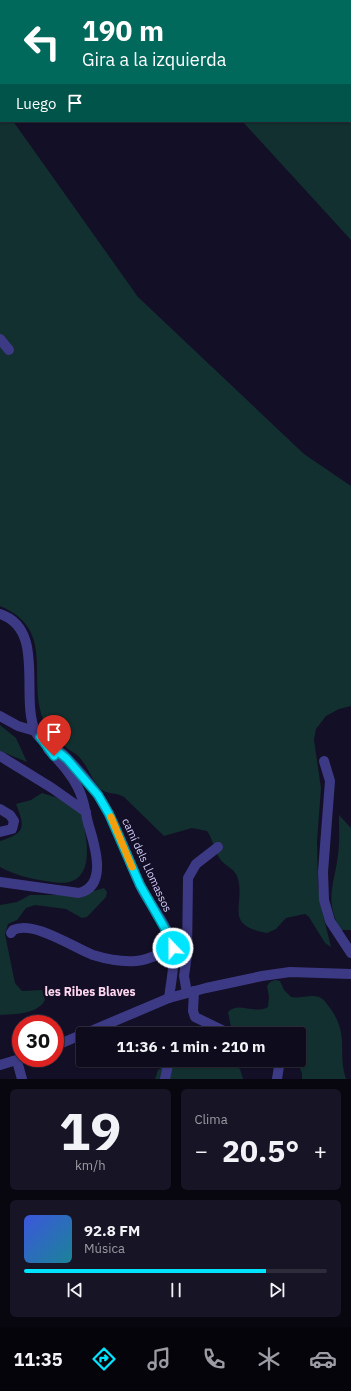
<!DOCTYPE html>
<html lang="es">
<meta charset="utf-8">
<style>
:root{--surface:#0e0b1c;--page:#171425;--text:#f1f3f6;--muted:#9b9ba3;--line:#2e2b3b;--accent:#00e5ff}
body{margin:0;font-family:"IBM Plex Sans",sans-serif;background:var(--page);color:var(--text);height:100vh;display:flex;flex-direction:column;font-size:15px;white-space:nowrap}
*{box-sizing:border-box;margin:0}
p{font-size:13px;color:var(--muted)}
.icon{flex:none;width:22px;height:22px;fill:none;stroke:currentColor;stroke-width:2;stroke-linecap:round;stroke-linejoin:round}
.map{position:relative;height:1079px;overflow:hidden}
.drawer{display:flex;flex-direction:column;gap:10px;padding:10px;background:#08060f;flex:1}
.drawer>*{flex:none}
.guide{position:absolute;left:0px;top:0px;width:351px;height:122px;box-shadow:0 1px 3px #0004,0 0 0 1px var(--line);background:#00695c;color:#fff;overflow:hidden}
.speed{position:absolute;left:12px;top:1015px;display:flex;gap:8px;font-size:20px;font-weight:700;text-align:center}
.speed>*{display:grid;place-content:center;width:52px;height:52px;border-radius:50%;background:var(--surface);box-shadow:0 1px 3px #0004,0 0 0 1px var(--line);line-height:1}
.speed .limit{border:6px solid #d22;background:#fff;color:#111}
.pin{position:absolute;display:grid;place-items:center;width:34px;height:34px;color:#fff;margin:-41px -17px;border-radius:50% 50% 50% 0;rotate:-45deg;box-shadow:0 0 4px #0007}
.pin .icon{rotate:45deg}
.me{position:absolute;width:44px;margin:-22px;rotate:338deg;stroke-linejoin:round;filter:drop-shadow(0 0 3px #0008)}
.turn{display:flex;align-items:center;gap:14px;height:84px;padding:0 16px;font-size:18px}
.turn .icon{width:52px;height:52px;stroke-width:2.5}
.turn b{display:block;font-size:28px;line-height:34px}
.then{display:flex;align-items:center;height:38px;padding:0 16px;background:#0003;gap:8px;font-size:15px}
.big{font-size:30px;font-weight:800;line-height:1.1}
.drawer .widget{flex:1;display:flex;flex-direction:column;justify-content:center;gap:6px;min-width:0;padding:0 14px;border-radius:6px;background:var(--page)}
.drawer .dial{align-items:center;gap:0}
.dial b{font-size:52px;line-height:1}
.song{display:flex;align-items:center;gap:12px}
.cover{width:48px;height:48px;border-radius:6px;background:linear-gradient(135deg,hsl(230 70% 55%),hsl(190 70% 35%))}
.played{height:4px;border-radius:2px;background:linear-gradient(90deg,var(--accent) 80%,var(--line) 80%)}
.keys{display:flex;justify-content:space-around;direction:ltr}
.heat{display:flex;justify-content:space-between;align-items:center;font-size:22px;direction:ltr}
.drawer .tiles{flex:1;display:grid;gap:10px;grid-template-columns:1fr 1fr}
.widget:last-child{grid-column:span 2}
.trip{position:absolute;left:76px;top:1027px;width:230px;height:40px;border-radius:4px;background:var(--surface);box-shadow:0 1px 3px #0004,0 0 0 1px var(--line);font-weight:800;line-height:40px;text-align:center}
.tab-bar{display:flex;height:64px;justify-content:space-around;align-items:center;background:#06040b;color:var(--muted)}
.tab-bar .icon{width:28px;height:28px}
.tab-bar .on{color:var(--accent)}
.tab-bar b{font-size:18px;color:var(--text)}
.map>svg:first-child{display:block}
.green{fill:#12302f}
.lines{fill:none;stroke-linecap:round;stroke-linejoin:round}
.stream{stroke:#0a1f44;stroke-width:2.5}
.minor{stroke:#3d3a85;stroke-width:10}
.route-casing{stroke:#0095a6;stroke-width:10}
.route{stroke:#00e5ff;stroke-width:7}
.slow{stroke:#f59e0b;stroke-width:7}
.labels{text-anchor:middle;stroke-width:4;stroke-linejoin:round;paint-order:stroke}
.street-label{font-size:11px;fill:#d9d4ff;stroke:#130f26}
.neighbourhood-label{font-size:12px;font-weight:bold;fill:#ffd6f0;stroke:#130f26}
</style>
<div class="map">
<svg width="351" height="1079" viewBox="0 0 351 1079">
<rect width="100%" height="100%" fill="#130f26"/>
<g class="green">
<path d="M 200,0 L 351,0 L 351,240 L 242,121 L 350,121 L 350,1 L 196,1 Z"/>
<path d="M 0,102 L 1,121 L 13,121 L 138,297 L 304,454 L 351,486 L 351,706 L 339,709 L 326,716 L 316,729 L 314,740 L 321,788 L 317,842 L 318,885 L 320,903 L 331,947 L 325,943 L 309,917 L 305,914 L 286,918 L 276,929 L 267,933 C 223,925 245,906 238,879 C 236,869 225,866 220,859 C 214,851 213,839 207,831 L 192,828 L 164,836 L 124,797 C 116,792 108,795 100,789 C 92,780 88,767 80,758 C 77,754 72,752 68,749 C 60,742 49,731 44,721 C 26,678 57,630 0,606 Z"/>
<path d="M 0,725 L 16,738 L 27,762 L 0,751 Z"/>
<path d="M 42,793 L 58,798 L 81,813 C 86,833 96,876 69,882 C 61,884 53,882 45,881 C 31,879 12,874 0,867 L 0,841 C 26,833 25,827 16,804 L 31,800 Z"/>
<path d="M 339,815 L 351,828 L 351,930 L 341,930 C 324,902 334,885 338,855 C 340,842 339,829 339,815 Z"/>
<path d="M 104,888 L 107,892 L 106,897 L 87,917 L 82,918 L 66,909 L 35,905 L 26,908 L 17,920 L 8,924 L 5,934 L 8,949 L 15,983 L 22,991 L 42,990 L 45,1000 C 37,1015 14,1014 0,1015 L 0,905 L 17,902 L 30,895 L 65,895 L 90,892 Z"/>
<path d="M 275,980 L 280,981 L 284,990 L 291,997 C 300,999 310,994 319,997 C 324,999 327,1004 330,1008 C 350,1036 337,1050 346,1079 L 302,1079 L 302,1073 L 296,1060 L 299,1060 L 299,1034 L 244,1034 L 231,1027 L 228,1012 C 239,1001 254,1015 268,1007 L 269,997 L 267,986 L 270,982 Z"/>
<path d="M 199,1065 L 235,1067 L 240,1069 L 243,1079 L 155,1079 L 158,1070 L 161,1068 Z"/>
</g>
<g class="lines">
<g class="stream">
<path d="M 102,0 L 103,1"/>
<path d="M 232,0 L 233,1"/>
<path d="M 327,0 L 329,1"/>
<path d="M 192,1 L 193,0"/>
<path d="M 257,1 L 259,0"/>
<path d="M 350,13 L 351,13"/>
</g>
<g class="minor">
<path d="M 0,339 L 9,350"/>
<path d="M 0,614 C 46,629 20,696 35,731 C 40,742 54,747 63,754 C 72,763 81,773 89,783 C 115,815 125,855 143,891 C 152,907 168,927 172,944 C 176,961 171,981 169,998"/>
<path d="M 0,716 L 18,726 L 35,731"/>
<path d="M 0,756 L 52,788 L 86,812"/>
<path d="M 324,761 L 330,781 L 323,872 L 324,900 L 330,921 L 351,953"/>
<path d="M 0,809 L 10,815 L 14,821 L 12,829 L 0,832"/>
<path d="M 0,882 L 79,893 C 109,886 94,843 88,823 C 85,811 84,799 78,788 C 71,773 59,761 48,749"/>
<path d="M 11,933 L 13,930 C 34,920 74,948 93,955 C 106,959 122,962 136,961 C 150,960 160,953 173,948"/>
<path d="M 194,991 L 193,1011 L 195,1017 L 230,1034"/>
<path d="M 187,993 L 184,976 L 187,955 L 188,878 L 196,864 L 218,847"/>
<path d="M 84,1034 L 169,998 L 206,988 L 262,976 L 290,972 L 351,974"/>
<path d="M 55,1046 L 83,1034"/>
<path d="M 17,1061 L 22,1079"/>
<path d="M 0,1065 L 23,1058"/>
<path d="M 165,1079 L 169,1060"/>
<path d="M 277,1079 L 280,1060"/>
</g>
</g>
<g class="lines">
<g class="route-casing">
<path id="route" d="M 54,756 L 40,737 L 67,759 L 98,795 L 109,814 L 140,885 L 168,934 L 173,948"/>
</g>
<use href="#route" class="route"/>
<path class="slow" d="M 111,817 L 132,867"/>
</g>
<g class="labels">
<g class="street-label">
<text transform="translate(147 865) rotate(65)" y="4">camí dels Llomassos</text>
</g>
<g class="neighbourhood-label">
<text x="90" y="996">les Ribes Blaves</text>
</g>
</g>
</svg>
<div class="speed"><div class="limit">30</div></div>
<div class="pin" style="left:54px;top:756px;background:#d93025"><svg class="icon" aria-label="arrive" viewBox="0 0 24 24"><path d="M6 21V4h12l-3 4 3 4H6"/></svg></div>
<svg class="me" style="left:173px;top:948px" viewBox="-20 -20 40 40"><circle r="17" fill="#00e5ff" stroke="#fff" stroke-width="3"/><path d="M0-11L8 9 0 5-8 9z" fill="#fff"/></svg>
<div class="trip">11:36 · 1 min · 210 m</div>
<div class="guide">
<div class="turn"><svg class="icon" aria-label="left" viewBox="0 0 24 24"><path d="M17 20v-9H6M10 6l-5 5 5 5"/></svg><div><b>190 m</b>Gira a la izquierda</div></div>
<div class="then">Luego<svg class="icon" aria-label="arrive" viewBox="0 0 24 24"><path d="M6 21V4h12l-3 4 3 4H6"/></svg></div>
</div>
</div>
<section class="drawer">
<div class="tiles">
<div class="widget dial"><b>19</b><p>km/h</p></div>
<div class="widget"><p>Clima</p>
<div class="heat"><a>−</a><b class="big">20.5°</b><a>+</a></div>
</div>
<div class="widget">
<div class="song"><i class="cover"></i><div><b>92.8 FM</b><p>Música</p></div></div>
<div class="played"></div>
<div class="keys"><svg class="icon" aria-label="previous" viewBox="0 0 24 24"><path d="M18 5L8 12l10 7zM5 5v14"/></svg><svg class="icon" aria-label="pause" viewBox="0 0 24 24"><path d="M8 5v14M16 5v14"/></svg><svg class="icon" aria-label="next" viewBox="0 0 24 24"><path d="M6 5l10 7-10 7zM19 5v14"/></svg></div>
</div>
</div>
</section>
<nav class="tab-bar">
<b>11:35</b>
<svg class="icon on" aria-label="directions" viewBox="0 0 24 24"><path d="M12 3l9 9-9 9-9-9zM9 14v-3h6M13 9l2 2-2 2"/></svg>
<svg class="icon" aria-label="music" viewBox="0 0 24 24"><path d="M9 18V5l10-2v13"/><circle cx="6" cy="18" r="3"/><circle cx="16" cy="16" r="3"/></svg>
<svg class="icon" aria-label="phone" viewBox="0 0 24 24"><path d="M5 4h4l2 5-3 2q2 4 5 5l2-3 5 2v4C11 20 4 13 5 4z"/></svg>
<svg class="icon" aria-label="climate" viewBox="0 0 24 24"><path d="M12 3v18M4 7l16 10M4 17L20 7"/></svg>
<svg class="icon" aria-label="car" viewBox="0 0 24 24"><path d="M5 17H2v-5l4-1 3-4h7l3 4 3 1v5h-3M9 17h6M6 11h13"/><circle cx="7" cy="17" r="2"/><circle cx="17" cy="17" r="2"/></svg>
</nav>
